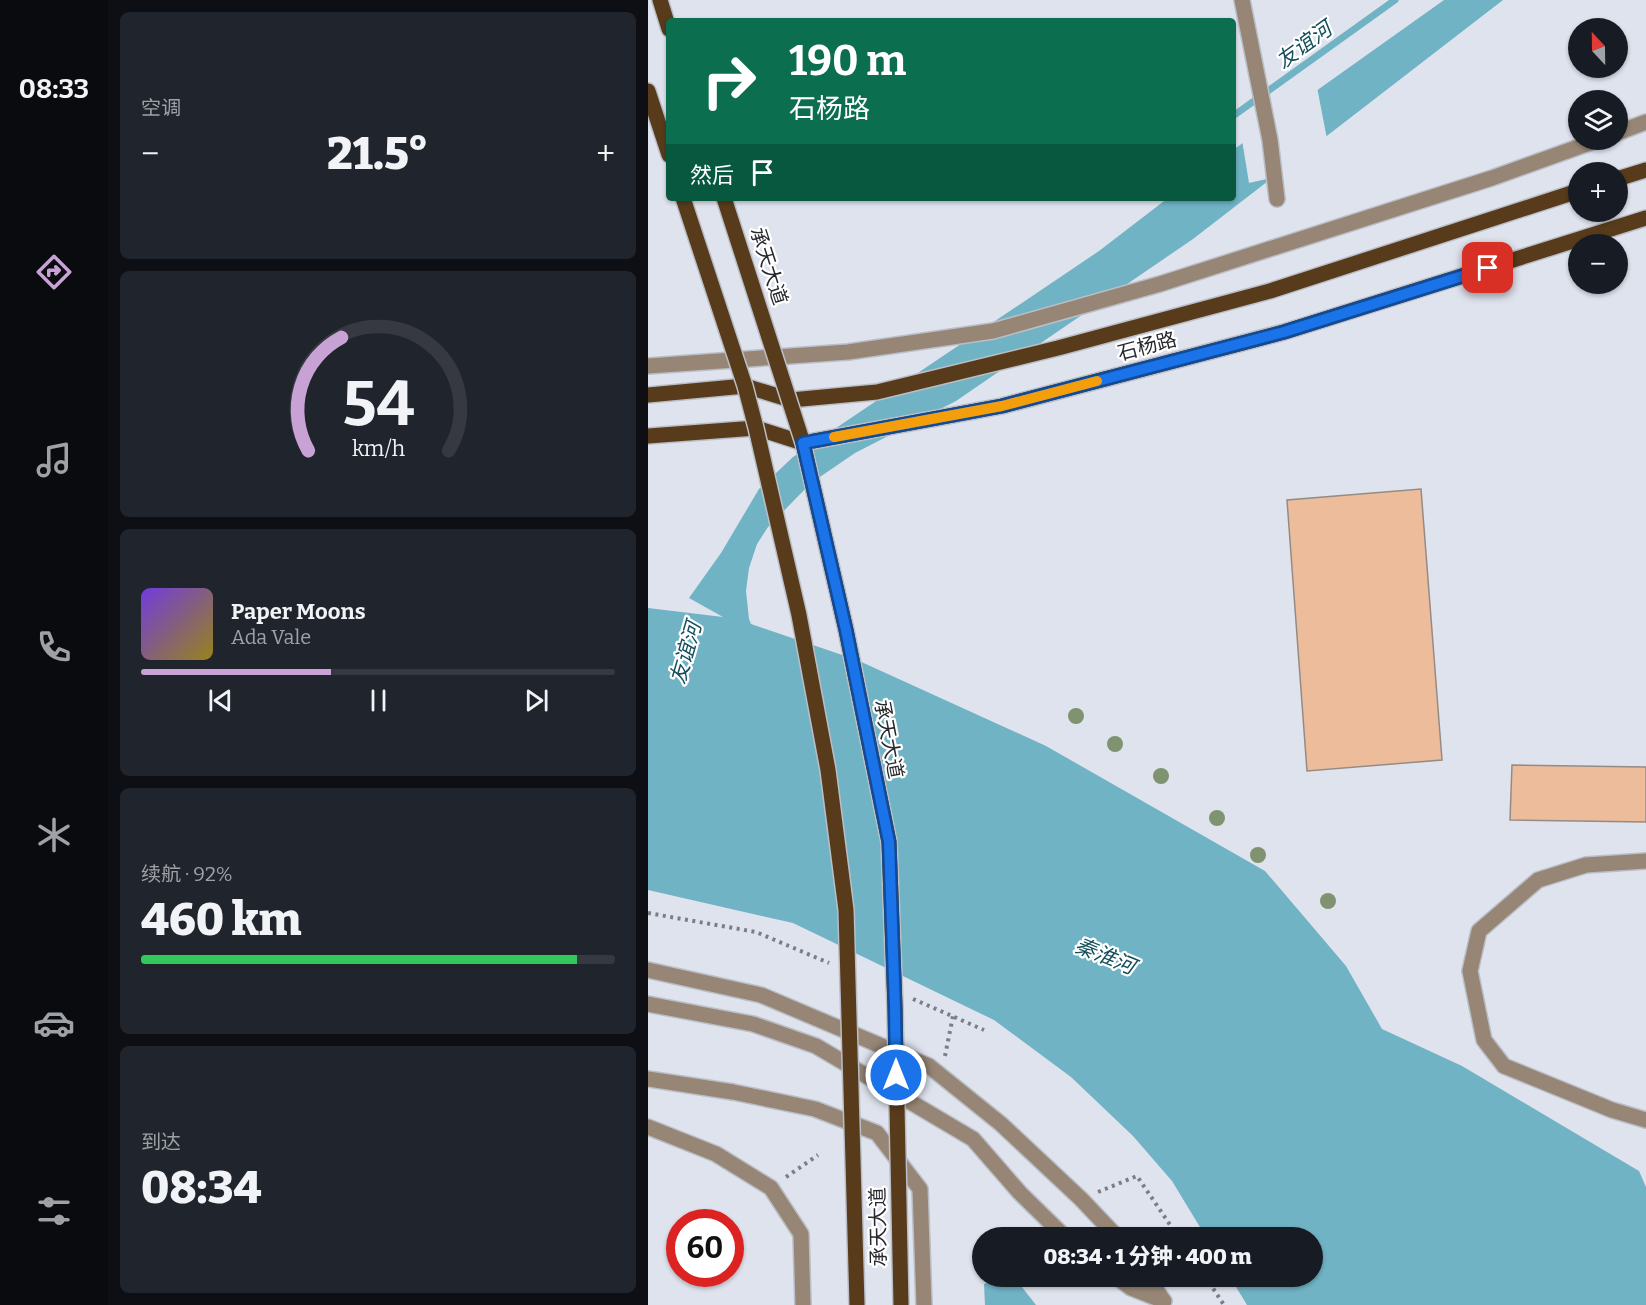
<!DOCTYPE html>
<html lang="zh">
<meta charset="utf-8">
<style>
:root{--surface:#171b24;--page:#20242c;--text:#f1f3f6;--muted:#9ea1a6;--line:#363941;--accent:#c8a2d4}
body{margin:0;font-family:Bitter,"Noto Sans SC",serif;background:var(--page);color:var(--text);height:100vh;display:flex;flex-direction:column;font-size:22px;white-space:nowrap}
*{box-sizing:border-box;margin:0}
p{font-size:20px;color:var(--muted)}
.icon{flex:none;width:33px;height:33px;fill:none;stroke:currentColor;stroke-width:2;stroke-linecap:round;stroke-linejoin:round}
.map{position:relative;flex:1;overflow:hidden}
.details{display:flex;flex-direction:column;gap:12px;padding:12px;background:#0d0f14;width:540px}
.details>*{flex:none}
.banner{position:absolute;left:18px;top:18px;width:570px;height:183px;border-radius:6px;box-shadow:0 2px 4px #0004;background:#0b6e4f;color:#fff;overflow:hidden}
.needle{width:39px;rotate:338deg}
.tools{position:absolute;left:920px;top:18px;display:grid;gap:12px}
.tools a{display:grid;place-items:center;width:60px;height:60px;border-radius:50%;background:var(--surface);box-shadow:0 2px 4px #0004;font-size:30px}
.speed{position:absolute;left:18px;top:1209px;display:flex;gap:12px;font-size:30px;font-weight:700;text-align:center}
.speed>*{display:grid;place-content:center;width:78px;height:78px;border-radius:50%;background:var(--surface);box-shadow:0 2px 4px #0004;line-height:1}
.speed .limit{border:9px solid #d22;background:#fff;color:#111}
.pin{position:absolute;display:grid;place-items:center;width:51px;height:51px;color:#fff;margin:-26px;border-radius:12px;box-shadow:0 3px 9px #0006}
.me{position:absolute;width:66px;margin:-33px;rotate:0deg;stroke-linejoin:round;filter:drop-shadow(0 0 4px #0008)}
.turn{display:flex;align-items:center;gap:21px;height:126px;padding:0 24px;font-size:27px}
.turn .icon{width:78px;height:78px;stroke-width:2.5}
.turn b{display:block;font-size:42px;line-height:51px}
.then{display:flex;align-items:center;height:57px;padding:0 24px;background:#0003;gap:12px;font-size:22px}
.big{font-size:45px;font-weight:800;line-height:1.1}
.details .widget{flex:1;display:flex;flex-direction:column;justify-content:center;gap:9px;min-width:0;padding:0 21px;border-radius:9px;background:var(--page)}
.details .dial{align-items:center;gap:0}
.dial svg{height:156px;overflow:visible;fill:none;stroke:var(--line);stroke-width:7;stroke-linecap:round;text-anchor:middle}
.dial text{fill:var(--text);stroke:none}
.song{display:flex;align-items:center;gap:18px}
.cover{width:72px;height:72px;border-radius:9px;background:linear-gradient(135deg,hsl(260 70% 55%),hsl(50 70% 35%))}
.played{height:6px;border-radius:3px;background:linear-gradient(90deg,var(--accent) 40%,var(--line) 40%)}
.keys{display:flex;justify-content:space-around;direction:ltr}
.heat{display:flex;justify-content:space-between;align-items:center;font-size:33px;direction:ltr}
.charge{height:9px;border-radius:4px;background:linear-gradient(90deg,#34c759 92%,var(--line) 0)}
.trip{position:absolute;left:324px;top:1227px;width:351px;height:60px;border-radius:30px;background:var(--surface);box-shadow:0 2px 4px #0004;font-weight:800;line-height:60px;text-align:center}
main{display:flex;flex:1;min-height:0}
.tabs{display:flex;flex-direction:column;width:108px;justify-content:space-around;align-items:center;background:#090b0e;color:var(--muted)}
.tabs .icon{width:42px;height:42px}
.tabs .active{color:var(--accent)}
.tabs b{font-size:27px;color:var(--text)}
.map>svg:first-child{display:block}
.water{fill:#70b3c4}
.pier{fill:#dfe3ee}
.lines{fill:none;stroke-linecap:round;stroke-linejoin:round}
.stream{stroke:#70b3c4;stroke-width:7}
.building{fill:#edbd9b;stroke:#948b85;stroke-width:1.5}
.minor-casing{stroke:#babec7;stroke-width:18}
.major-casing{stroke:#babec7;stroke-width:18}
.path{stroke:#7b7e85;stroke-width:4;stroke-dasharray:3 4.5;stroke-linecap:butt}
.minor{stroke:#978675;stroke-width:15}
.major{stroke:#573b1b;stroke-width:15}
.major-bridge-casing{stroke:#babec7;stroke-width:18;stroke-linecap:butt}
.major-bridge{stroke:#573b1b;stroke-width:15}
.tree{fill:#809371}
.route-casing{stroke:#114b97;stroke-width:15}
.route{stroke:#1a73e8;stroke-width:10}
.slow{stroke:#f59e0b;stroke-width:10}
.labels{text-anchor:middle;stroke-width:4.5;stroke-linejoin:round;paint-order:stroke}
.street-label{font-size:20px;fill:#27292d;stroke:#fff}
.water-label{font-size:21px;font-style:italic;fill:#144f5b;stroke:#fff}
</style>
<main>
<nav class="tabs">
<b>08:33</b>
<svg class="icon active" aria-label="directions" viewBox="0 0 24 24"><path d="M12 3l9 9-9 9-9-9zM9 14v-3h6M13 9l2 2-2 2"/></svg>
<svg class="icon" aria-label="music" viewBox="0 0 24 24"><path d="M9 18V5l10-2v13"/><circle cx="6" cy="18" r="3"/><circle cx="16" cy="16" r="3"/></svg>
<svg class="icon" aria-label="phone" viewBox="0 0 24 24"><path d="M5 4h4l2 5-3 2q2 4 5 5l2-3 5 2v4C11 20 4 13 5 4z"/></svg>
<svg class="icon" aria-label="climate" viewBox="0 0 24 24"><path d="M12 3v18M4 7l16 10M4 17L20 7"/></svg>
<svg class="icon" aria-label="car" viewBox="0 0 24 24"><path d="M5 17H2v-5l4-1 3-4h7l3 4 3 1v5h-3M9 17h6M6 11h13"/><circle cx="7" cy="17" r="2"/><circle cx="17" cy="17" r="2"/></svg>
<svg class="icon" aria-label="filters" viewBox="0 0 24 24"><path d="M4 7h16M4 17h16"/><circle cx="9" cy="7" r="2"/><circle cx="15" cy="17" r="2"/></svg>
</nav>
<section class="details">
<div class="widget"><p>空调</p>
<div class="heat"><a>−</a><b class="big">21.5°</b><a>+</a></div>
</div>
<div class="widget dial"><svg viewBox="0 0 100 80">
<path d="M14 69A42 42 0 1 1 86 69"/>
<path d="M14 69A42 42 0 0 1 31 11" stroke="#c8a2d4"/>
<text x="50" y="56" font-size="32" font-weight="700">54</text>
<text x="50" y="72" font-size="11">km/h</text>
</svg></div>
<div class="widget">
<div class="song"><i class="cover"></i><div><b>Paper Moons</b><p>Ada Vale</p></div></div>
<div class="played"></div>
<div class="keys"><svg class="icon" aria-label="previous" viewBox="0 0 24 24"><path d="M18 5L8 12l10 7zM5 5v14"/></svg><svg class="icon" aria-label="pause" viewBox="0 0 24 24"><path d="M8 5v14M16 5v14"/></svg><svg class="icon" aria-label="next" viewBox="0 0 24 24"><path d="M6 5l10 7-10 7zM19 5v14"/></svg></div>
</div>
<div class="widget"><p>续航 · 92%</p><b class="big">460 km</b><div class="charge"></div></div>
<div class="widget"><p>到达</p><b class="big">08:34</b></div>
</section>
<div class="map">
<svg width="998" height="1305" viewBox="0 0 998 1305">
<rect width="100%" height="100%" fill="#dfe3ee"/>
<g class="water">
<path d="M 796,0 L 855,0 L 545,239 L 308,401 L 207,453 L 163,483 L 120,527 L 109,544 L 101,568 L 98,591 L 101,619 L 103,624 L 209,660 L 398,746 L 617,871 L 698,966 L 734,1029 L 814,1066 L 991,1171 L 998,1187 L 998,1305 L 599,1305 L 582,1277 L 664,1276 L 664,1238 L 558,1237 L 524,1181 L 485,1136 L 423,1077 L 346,1020 L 145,923 L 0,890 L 0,608 L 75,617 L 41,598 L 73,553 L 111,489 L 145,457 L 451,251 L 520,198 L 585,198 L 585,150 Z"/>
<path d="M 358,1276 L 366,1277 L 388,1305 L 337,1305 L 336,1284 Z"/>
</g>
<path class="pier" d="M 669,87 L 679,139 L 632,176 L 601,183 L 594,140 Z"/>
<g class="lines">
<path class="stream" d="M 585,116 L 747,0"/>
</g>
<g class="building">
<path d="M 773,489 L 794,760 L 659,771 L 639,500 Z"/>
<path d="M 864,765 L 998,767 L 998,822 L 862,820 Z"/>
</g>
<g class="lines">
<g class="minor-casing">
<g id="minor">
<path d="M 594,0 L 622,140 L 629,199"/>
<path d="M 969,133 L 998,122"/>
<path d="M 0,366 L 200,352 L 345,331 L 512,284 L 844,178 L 950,140"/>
<path d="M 998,861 L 938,865 L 890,880 L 831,931 L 822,971 L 836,1040 L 856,1066 L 964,1110 L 998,1120"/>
<path d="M 0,970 L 113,995 L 281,1066 L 353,1124 L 433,1199 L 470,1238"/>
<path d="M 0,1004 L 105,1024 L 168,1046 L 325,1139 L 372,1193 L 418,1238"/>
<path d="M 0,1079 L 85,1092 L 167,1109 L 229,1133 L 272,1189 L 276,1305"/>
<path d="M 0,1127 L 68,1154 L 123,1188 L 153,1234 L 155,1305"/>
<path d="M 467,1276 L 483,1288 L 516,1301"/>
<path d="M 499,1276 L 515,1300"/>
</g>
</g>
<g class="major-casing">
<g id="major">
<path d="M 12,0 L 21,29"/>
<path d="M 0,91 L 21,155"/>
<path d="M 969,179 L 998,170"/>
<path d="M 0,395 L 97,386 L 143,400 L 229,392 L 410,348 L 622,291 L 930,191"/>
<path d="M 0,436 L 108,428 L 155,443 L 354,406 L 636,332 L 998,218"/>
</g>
</g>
<g class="path">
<path d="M 0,913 L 108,932 L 181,963"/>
<path d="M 265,999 L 336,1030"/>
<path d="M 297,1056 L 305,1016"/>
<path d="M 138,1177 L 170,1155"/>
<path d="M 450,1192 L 489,1176 L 531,1238"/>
<path d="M 557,1276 L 576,1305"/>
</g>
<use href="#minor" class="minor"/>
<use href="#major" class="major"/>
<g class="major-bridge-casing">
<g id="major-bridge">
<path d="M 35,198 L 97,386 L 108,428 L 151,615 L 180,770 L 198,910 L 209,1305"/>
<path d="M 76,198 L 155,443 L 198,630 L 241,842 L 247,1007 L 253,1305"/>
</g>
</g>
<use href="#major-bridge" class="major-bridge"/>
</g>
<g class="tree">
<circle cx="428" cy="716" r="8"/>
<circle cx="467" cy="744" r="8"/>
<circle cx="513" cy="776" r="8"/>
<circle cx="569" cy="818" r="8"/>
<circle cx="610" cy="855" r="8"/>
<circle cx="680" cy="901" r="8"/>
</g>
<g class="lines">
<g class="route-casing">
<path id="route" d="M 248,1075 L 247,1007 L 241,842 L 198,630 L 155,443 L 354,406 L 636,332 L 840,268"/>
</g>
<use href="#route" class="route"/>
<path class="slow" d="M 186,437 L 354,406 L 449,381"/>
</g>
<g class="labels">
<g class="street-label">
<text transform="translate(121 266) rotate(72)" y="7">承天大道</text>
<text transform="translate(499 346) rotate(-15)" y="7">石杨路</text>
<text transform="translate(241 739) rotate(79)" y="7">承天大道</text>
<text transform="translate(230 1227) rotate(-91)" y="7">承天大道</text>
</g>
<g class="water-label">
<text transform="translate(656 45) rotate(-36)" y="7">友谊河</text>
<text transform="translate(38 653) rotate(-74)" y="7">友谊河</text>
<text transform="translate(457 956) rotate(22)" y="7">秦淮河</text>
</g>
</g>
</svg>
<div class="tools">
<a><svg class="needle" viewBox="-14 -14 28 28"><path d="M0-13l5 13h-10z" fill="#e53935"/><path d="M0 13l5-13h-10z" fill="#9ea1a6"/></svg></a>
<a><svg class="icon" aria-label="layers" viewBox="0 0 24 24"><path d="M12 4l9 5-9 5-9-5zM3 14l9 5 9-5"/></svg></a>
<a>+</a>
<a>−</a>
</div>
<div class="speed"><div class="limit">60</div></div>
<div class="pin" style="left:840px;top:268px;background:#d93025"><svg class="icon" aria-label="arrive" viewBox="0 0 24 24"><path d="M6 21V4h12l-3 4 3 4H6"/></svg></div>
<svg class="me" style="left:248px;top:1075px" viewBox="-20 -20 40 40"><circle r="17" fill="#1a73e8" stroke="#fff" stroke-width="3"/><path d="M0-11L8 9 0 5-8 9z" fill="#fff"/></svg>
<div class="trip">08:34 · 1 分钟 · 400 m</div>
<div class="banner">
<div class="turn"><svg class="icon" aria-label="right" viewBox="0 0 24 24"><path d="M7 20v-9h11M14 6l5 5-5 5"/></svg><div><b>190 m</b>石杨路</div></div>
<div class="then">然后<svg class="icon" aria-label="arrive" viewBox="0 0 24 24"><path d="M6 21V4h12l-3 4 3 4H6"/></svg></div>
</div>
</div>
</main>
